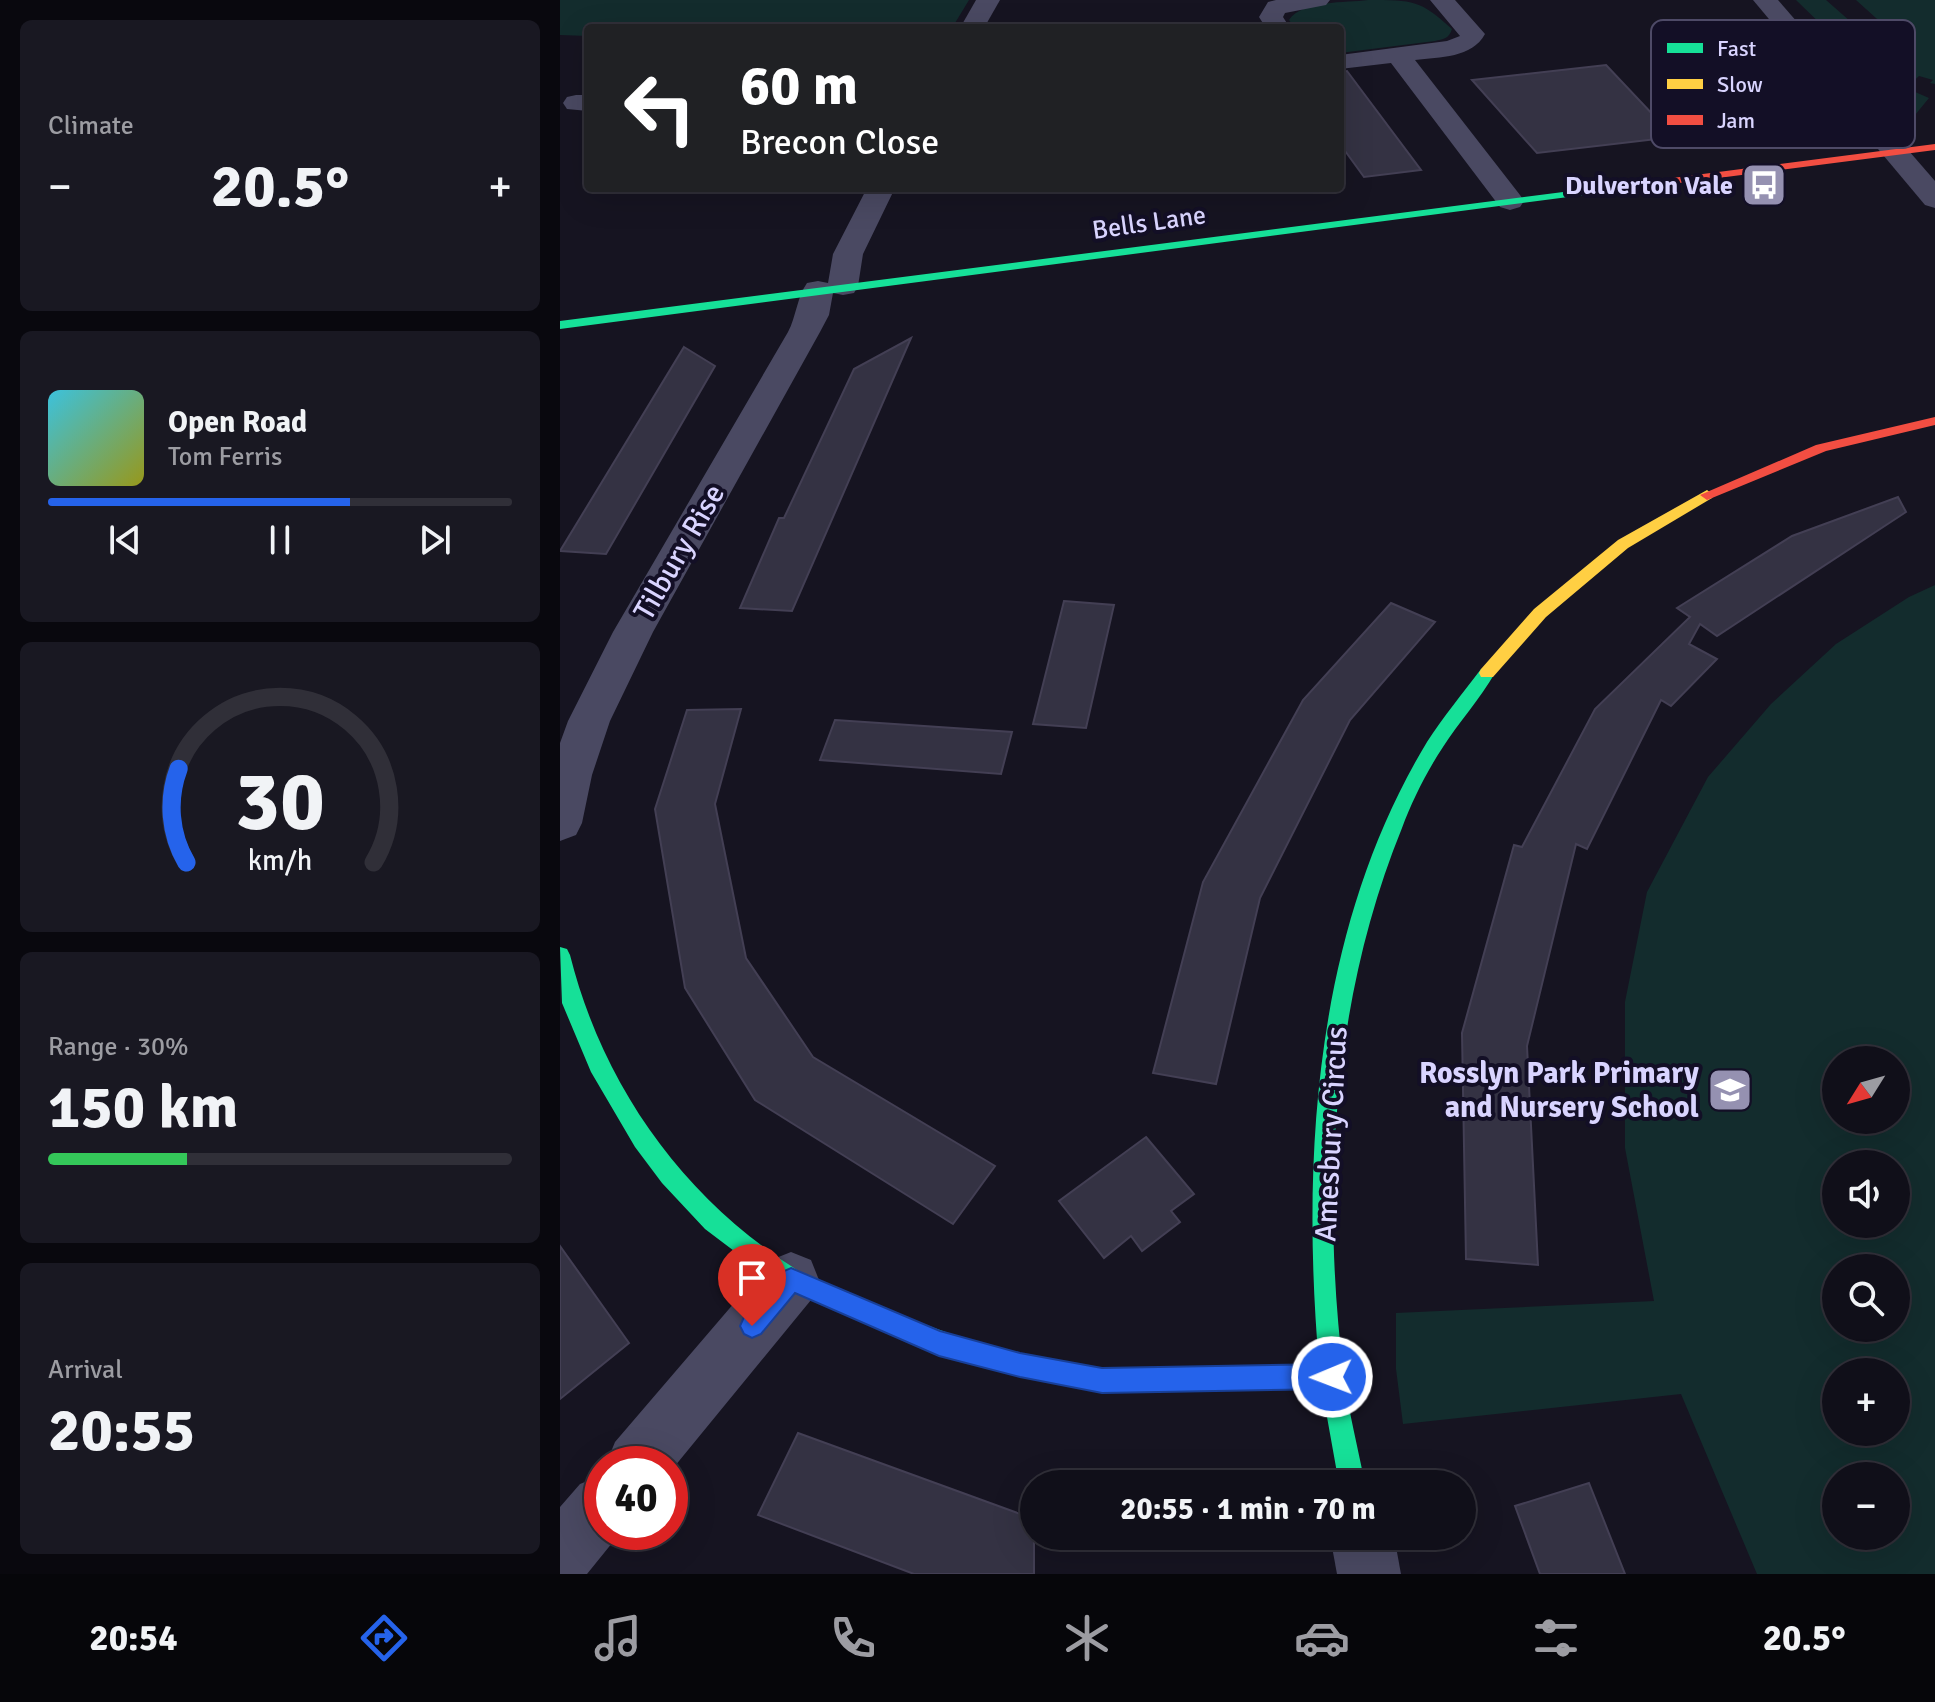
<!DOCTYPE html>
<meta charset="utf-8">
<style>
:root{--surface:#100f19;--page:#191822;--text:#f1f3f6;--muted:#9c9ca2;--line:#302f38;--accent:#2563eb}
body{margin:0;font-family:Signika,sans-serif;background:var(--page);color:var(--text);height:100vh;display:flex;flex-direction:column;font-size:30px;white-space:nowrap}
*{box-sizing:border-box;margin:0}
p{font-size:26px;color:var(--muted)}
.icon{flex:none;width:44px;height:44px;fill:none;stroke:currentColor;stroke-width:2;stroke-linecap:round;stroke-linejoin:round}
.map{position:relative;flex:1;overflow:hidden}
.sheet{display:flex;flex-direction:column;gap:20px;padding:20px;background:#09080e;width:560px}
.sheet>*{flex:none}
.banner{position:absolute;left:24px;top:24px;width:760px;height:168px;border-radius:8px;box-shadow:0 8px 32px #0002,0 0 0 2px var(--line);background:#202124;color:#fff;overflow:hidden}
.needle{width:52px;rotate:233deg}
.controls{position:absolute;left:1262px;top:1046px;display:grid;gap:16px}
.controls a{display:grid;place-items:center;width:88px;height:88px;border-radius:50%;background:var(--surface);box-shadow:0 8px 32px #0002,0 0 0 2px var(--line);font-size:40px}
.speed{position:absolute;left:24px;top:1446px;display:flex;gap:16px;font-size:40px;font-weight:700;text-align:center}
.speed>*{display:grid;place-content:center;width:104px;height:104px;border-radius:50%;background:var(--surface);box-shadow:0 8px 32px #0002,0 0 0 2px var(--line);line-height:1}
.speed .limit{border:12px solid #d22;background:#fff;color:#111}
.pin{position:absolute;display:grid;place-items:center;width:68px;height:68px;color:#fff;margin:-82px -34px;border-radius:50% 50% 50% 0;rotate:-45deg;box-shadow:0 0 8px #0007}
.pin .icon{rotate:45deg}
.me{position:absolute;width:88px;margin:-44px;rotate:269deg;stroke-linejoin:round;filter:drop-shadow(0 0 6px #0008)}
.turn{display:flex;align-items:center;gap:28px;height:168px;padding:0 24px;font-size:36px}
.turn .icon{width:104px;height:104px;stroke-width:2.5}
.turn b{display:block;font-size:56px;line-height:68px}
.big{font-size:60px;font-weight:700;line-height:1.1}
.sheet .widget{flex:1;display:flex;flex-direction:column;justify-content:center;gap:12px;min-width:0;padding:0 28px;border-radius:12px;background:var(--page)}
.sheet .dial{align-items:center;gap:0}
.dial svg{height:208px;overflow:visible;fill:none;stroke:var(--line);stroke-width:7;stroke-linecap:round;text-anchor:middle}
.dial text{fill:var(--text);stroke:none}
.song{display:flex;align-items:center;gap:24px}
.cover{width:96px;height:96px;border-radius:12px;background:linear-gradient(135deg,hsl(190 70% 55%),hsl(60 70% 35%))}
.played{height:8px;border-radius:4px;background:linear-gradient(90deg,var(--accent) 65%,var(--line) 65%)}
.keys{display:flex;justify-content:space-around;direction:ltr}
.heat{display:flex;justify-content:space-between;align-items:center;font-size:44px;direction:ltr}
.charge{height:12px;border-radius:6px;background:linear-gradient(90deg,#34c759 30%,var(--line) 0)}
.trip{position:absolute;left:460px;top:1470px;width:456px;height:80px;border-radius:40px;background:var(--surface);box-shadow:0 8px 32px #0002,0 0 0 2px var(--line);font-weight:700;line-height:80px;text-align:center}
.dock{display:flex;height:128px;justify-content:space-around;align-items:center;background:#06060a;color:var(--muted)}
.dock .icon{width:56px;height:56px}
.dock .on{color:var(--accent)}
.dock b{font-size:36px;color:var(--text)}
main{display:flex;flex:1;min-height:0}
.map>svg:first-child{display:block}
.green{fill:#132c2d;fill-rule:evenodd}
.building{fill:#343243;stroke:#433f54;stroke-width:2}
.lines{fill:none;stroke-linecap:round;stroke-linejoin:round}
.street{fill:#4a4962;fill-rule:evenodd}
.fast{fill:#16e098;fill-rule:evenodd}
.slow{fill:#ffcf43;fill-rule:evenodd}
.jam{fill:#f24e42;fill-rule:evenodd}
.route{fill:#2563eb;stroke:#184099;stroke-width:2}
.labels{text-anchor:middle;stroke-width:8;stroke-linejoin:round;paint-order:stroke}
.far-poi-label{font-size:26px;font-weight:bold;fill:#d9d4ff;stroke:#130f26;text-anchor:end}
.far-street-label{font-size:26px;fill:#d9d4ff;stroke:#130f26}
.street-label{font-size:30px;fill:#d9d4ff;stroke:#130f26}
.poi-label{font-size:30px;font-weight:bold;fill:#d9d4ff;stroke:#130f26;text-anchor:end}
.key{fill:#130f26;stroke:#4e4a67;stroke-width:2}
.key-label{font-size:22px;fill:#d9d4ff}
</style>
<main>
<section class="sheet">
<div class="widget"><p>Climate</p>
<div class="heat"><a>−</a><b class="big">20.5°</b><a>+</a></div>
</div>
<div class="widget">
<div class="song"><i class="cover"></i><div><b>Open Road</b><p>Tom Ferris</p></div></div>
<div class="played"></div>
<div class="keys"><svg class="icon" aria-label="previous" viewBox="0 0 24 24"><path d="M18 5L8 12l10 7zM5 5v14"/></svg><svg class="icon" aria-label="pause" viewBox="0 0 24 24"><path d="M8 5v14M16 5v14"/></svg><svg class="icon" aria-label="next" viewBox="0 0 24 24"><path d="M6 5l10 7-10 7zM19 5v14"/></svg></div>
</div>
<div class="widget dial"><svg viewBox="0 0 100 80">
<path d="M14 69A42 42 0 1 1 86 69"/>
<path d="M14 69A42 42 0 0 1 11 33" stroke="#2563eb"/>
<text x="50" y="56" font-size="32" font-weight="700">30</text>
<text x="50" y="72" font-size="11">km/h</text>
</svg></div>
<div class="widget"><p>Range · 30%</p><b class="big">150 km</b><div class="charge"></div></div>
<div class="widget"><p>Arrival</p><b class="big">20:55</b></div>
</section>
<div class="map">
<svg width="1375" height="1574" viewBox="0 0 1375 1574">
<rect width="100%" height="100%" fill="#161421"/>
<g class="green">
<path d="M 0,0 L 409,0 L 392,28 L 28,28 L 28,36 L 0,35 Z"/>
<path d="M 808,0 C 854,0 860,0 892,29 C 889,39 883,39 875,41 L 780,53 L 780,28 L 735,28 L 729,20 C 742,0 786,3 808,0 Z"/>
<path d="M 1236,0 L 1266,0 L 1299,29 L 1326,27 L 1296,0 L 1375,0 L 1375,84 L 1370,83 L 1373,80 L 1359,76 L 1346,88 L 1369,98 L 1346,126 L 1301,63 ZM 1333,34 L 1355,55 L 1355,56 L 1325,58 L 1304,37 Z"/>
<path d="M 1375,585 L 1375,1574 L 1197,1574 L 1121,1394 L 843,1424 L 836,1369 L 836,1313 L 1094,1301 L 1065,1148 L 1065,1002 L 1087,892 L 1148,777 L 1211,704 L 1276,644 L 1349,597 ZM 1336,1060 L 1336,1120 L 1276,1120 L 1276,1060 ZM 1336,1164 L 1336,1224 L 1276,1224 L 1276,1164 ZM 1336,1268 L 1336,1328 L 1276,1328 L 1276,1268 ZM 1336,1372 L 1336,1432 L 1276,1432 L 1276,1372 ZM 1276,1476 L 1336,1476 L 1336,1536 L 1276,1536 Z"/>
</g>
<g class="building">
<path d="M 1046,65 L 1114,137 L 977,153 L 912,80 Z"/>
<path d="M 787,71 L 861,170 L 804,177 L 780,144 L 780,72 Z"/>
<path d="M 351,338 L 232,611 L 180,608 L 219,518 L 224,518 L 294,369 Z"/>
<path d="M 124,347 L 155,366 L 46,554 L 0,551 Z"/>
<path d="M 1338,497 L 1346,512 L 1157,636 L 1140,624 L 1129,644 L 1157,659 L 1111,706 L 1101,700 L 1027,849 L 1016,844 L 967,1046 L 978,1265 L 906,1259 L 902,1033 L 954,845 L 962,847 L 1035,709 L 1130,617 L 1117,608 L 1232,536 Z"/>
<path d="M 504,601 L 554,605 L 526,728 L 473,724 Z"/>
<path d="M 831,603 L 875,622 L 790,720 L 700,898 L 656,1084 L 593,1073 L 643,882 L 743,700 Z"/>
<path d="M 181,709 L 155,804 L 186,958 L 253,1057 L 435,1166 L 393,1224 L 195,1100 L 125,988 L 95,809 L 127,710 Z"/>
<path d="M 275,720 L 364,726 L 452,732 L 441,774 L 260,760 Z"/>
<path d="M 586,1137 L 634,1194 L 611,1211 L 620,1222 L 582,1251 L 571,1236 L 544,1258 L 499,1201 Z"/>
<path d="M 0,1246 L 69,1343 L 0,1399 Z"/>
<path d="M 238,1433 L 474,1519 L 474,1574 L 354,1574 L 198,1515 Z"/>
<path d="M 1029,1483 L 1065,1574 L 980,1574 L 955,1506 Z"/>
</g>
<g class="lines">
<g class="street">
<path d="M 416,0 L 440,0 L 424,28 L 400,28 Z"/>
<path d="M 716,0 L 770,0 L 766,5 L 725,13 L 723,17 L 730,28 L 706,28 L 699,17 L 708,2 Z"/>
<path d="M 870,0 L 895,0 L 925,34 C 912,58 880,57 855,60 L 960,195 L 964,201 L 960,207 L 950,210 L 940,207 L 831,63 L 780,69 L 780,55 L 887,41 L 900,36 Z"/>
<path d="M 1193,0 L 1218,0 L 1375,181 L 1375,208 L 1365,205 Z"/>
<path d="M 16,95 L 28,95 L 28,111 L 7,109 L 3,103 L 7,97 Z"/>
<path d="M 307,188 L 335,188 L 303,254 L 298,286 L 294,293 L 283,295 L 273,293 L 269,315 L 260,332 L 93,632 L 50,721 L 32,775 L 22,823 L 16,835 L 0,841 L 0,743 L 8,721 L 53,632 L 228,332 C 236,317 237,297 247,283 L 258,281 L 268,283 L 273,254 Z"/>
<path d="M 231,1252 L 251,1260 L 259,1280 L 251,1300 L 110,1472 L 110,1464 L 46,1464 L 55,1442 L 211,1260 Z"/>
<path d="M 42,1475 L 42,1532 L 61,1532 L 27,1574 L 0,1574 L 0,1507 L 20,1484 Z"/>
<path d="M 770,1536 L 834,1536 L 841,1574 L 777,1574 Z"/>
</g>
<g class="fast">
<path d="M 1058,185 L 1064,188 L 1062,190 L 0,329 L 0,321 Z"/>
<path d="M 927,667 L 935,673 C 920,699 899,722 883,747 C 867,771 852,801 842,828 C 772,1000 761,1194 784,1377 C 789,1413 798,1448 805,1484 L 779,1484 L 762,1389 L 542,1393 L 460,1377 L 379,1355 L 223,1288 L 145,1229 L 102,1183 L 75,1147 L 31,1072 L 2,1003 L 0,947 L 7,949 L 10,955 C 43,1086 123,1198 237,1270 C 265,1288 302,1298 332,1311 C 397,1339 470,1361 541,1369 C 565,1371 590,1368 614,1368 C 662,1367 710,1366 759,1365 C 741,1155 755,927 867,742 C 883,717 903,693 921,669 Z"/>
</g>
<path class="slow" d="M 1147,490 L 1154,495 L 1152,498 L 1068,548 L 986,617 L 933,677 L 921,677 L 919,673 L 921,669 L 974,609 L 1058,540 Z"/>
<g class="jam">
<path d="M 1375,144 L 1375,150 L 1058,191 L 1052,188 L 1058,185 Z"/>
<path d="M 1375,417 L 1375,425 L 1266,451 L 1152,498 L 1147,500 L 1140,495 L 1256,445 Z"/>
</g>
</g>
<path class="route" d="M 231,1268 L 380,1331 L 460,1353 L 542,1368 L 772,1364 L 781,1368 L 785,1377 L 781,1386 L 772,1389 L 542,1393 L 460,1377 L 379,1356 L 235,1293 L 201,1334 L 192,1338 L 184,1334 L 180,1326 L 184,1317 L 222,1272 Z"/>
<defs>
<g id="bus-square" transform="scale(2.3)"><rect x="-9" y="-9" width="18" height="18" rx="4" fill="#9591b1" stroke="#130f26"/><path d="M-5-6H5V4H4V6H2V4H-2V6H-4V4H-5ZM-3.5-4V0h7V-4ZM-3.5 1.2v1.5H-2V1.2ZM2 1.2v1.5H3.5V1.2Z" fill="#fff"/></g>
<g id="school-square" transform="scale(2.3)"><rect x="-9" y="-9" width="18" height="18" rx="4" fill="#9591b1" stroke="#130f26"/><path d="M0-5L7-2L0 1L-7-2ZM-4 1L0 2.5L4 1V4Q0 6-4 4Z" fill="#fff"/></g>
</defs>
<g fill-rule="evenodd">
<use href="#bus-square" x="1204" y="185"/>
<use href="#school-square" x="1170" y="1090"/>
</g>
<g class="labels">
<g class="far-poi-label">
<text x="1173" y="194">Dulverton Vale</text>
</g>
<g class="far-street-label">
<text transform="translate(589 222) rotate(-8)" y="9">Bells Lane</text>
</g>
<g class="street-label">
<text transform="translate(119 552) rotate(-60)" y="10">Tilbury Rise</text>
<text transform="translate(771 1134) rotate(-87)" y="10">Amesbury Circus</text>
</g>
<g class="poi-label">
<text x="1139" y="1083">Rosslyn Park Primary<tspan x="1139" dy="34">and Nursery School</tspan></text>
</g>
</g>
<rect x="1091" y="20" width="264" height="128" rx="12" class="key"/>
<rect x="1107" y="43" width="36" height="10" fill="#16e098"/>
<rect x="1107" y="79" width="36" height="10" fill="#ffcf43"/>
<rect x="1107" y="115" width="36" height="10" fill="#f24e42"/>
<g class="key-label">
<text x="1157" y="56">Fast</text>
<text x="1157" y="92">Slow</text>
<text x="1157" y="128">Jam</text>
</g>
</svg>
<div class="controls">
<a><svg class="needle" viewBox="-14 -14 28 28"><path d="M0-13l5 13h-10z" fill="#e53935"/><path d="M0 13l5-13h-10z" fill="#9c9ca2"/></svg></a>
<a><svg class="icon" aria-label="sound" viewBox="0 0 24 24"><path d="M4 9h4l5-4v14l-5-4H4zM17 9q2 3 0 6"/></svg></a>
<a><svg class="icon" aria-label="search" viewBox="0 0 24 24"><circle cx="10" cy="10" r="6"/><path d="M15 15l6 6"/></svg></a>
<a>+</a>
<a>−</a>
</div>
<div class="speed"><div class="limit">40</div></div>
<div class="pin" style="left:192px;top:1326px;background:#d93025"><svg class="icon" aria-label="arrive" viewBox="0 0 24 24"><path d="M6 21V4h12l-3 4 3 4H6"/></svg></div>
<svg class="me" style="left:772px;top:1377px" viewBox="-20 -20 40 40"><circle r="17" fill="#2563eb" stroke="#fff" stroke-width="3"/><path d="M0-11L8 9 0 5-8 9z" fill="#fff"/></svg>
<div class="trip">20:55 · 1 min · 70 m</div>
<div class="banner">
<div class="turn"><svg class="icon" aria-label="left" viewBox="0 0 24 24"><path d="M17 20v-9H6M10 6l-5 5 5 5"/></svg><div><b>60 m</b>Brecon Close</div></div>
</div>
</div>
</main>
<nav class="dock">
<b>20:54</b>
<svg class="icon on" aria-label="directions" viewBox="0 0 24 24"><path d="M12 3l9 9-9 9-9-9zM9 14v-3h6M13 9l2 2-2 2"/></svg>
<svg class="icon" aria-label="music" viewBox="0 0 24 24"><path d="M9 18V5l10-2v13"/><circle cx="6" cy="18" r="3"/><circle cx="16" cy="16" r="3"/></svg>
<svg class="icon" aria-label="phone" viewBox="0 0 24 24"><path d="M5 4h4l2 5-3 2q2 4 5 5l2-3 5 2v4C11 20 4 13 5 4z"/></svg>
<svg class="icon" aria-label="climate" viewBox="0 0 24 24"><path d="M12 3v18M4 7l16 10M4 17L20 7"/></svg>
<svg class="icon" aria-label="car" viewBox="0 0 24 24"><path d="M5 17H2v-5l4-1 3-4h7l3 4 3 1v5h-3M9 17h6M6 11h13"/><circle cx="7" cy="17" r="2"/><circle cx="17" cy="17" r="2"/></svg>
<svg class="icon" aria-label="filters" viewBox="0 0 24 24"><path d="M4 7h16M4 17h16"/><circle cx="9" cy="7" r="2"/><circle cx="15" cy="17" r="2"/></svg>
<b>20.5°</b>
</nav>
